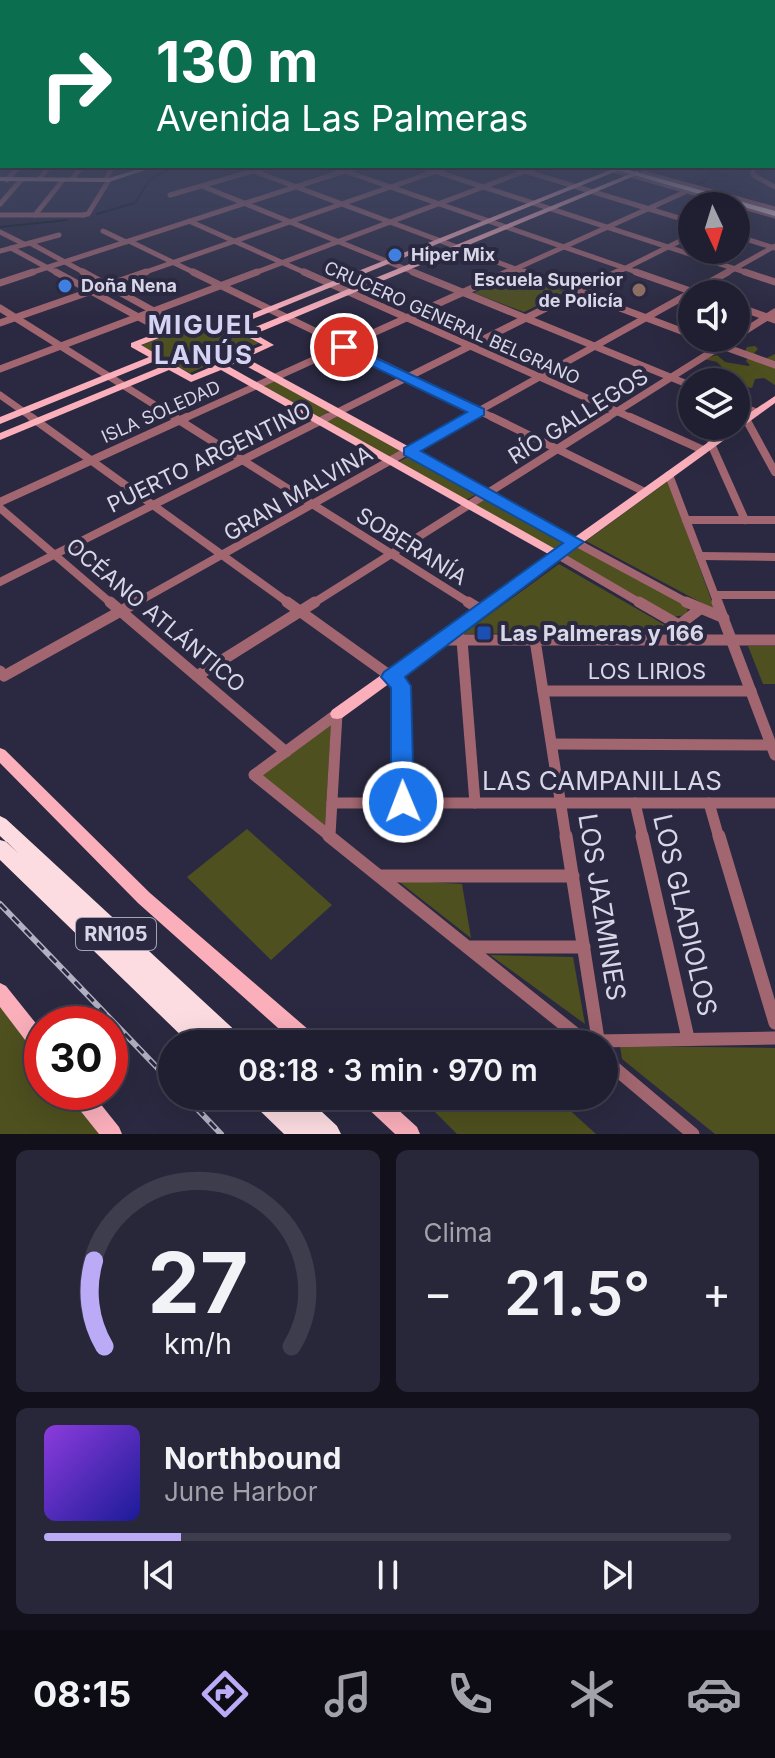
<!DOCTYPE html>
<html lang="es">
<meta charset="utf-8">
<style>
:root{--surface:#201f31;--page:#282739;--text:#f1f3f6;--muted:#a2a2ab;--line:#3d3d4d;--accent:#bbaaf6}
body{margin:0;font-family:Inter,sans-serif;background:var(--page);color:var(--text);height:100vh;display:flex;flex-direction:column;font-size:30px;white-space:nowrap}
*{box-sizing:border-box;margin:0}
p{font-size:26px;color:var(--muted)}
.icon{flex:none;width:44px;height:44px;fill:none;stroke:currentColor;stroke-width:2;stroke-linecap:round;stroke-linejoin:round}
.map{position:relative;height:1134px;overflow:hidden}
.details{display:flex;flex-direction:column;gap:16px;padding:16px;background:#12111b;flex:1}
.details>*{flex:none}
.guide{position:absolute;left:0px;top:0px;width:776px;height:168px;box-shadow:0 8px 32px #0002,0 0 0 2px var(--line);background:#0b6e4f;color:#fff;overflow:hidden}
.needle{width:52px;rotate:176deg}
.buttons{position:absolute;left:678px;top:192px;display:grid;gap:16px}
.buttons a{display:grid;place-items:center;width:72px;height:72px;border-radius:50%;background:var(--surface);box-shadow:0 8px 32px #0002,0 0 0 2px var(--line);font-size:40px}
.speed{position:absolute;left:24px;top:1006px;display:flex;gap:16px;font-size:40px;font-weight:700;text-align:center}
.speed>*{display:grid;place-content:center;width:104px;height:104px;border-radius:50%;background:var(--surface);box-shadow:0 8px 32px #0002,0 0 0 2px var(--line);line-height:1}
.speed .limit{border:12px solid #d22;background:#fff;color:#111}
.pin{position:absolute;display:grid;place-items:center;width:68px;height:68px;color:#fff;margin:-34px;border:4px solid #fff;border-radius:50%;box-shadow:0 2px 8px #0007}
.me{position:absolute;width:88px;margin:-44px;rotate:359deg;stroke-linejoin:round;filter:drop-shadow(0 0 6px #0008)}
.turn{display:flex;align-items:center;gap:28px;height:168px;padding:0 24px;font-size:36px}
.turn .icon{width:104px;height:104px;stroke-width:2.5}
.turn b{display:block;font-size:56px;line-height:68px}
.big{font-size:60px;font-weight:600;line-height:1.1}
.details .widget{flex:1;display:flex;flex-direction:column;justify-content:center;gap:12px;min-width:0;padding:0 28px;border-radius:12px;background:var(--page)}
.details .dial{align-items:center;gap:0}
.dial svg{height:208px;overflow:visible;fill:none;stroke:var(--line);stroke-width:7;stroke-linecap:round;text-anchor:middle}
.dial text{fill:var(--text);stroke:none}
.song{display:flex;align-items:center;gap:24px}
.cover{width:96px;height:96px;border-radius:12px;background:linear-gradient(135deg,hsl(270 70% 55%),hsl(240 70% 35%))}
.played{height:8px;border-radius:4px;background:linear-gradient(90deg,var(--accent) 20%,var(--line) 20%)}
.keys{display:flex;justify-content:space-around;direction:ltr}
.heat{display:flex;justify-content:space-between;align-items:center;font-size:44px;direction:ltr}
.details .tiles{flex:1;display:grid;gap:16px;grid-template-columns:1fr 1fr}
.widget:last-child{grid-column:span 2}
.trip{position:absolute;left:158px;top:1030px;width:460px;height:80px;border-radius:40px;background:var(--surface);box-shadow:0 8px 32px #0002,0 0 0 2px var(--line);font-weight:600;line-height:80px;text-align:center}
.menu{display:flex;height:128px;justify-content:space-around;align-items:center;background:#0d0c14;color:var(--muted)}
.menu .icon{width:56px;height:56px}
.menu .on{color:var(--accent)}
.menu b{font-size:36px;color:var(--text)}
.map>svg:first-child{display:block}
.green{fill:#4f501f}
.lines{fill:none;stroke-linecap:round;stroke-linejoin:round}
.stream{stroke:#0d1e1e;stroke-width:2}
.minor-far4{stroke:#a26670;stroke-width:5}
.minor-far3{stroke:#a26670;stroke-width:7}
.minor-far2{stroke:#a26670;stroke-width:8}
.minor-far1{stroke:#a26670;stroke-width:11}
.minor{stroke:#a26670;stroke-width:13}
.major{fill:#faafbb;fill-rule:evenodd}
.highway{fill:#fcdce1;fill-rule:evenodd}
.rail-casing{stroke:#b2b1c3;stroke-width:6}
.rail{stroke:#2b2941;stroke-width:3;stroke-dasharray:9;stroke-linecap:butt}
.route{fill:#1a73e8;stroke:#114b97;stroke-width:2}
.shop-dot{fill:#3f7fe0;stroke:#2b2941;stroke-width:3}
.education-dot{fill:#8d6e63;stroke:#2b2941;stroke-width:3}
.transit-dot{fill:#1a4fb4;stroke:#2b2941;stroke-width:3}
.labels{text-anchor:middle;stroke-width:8;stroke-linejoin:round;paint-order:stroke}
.far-poi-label{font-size:18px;font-weight:bold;fill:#d8d7e8;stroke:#2b2941;text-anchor:start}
.far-street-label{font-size:18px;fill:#d8d7e8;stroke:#2b2941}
.shield{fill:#2b2941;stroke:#a4a3b6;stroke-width:2}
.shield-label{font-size:20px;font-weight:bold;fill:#d8d7e8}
.street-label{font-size:22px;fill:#d8d7e8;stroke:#2b2941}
.poi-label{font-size:22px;font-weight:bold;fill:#d8d7e8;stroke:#2b2941;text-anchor:start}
.far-district-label{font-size:26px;font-weight:bold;letter-spacing:2px;fill:#d5d3f3;stroke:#2b2941}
.near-street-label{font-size:26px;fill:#d8d7e8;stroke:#2b2941}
</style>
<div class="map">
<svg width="775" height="1134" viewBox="0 0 775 1134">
<rect width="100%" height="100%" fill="#2b2941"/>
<g class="green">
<path d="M 516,273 L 565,292 L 524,312 L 474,293 Z"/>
<path d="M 208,318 L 259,343 L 190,373 L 140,346 Z"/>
<path d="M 755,346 L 758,349 L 754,353 L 765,359 L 775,354 L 775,385 L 764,378 L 755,379 L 752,388 L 736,385 L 736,382 L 720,382 L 717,379 L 727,377 L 728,373 L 717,362 L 704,359 L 717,355 L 725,362 L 748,366 L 750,365 L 746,361 L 748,358 L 745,352 L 747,347 Z"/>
<path d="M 273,380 L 330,411 L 319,417 L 262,385 Z"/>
<path d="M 338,415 L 401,450 L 389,457 L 325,422 Z"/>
<path d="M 412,455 L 480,492 L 466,500 L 398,462 Z"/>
<path d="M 668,481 L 715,610 L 586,541 Z"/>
<path d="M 490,496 L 569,540 L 554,550 L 475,505 Z"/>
<path d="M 580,546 L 688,604 L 687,615 L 670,617 L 565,557 L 569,549 Z"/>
<path d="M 559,564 L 677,632 L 463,634 Z"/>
<path d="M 748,646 L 775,646 L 775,684 L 763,684 Z"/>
<path d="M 331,725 L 325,826 L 259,775 Z"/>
<path d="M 247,829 L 332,905 L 271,960 L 187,877 Z"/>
<path d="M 397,880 L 462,884 L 471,938 Z"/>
<path d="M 490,955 L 573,957 L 585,1024 Z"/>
<path d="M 0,1005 L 42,1058 L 42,1092 L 69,1092 L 102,1134 L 0,1134 Z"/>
<path d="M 620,1046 L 775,1048 L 775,1134 L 715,1134 L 622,1059 Z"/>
<path d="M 424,1096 L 554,1096 L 596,1134 L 457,1134 L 422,1099 Z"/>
</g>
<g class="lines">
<g class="stream">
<path d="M 698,184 L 704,182 L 713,169 L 730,166"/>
<path d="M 97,214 L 135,203 L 150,179 L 176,166"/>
<path d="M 0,227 L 67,220"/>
</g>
<g class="minor-far4">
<path d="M 330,166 L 642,274"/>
<path d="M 419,166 L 751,274"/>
<path d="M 508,166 L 692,222"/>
<path d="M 599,166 L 775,216"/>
<path d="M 753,166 L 753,175 L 775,187"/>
<path d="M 254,171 L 529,274"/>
<path d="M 643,173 L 775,209"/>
<path d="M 107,177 L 113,166"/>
<path d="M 40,178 L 50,166"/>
<path d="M 73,178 L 82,166"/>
<path d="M 7,180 L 19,166"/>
<path d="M 202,186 L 418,274"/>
<path d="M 170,195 L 270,166"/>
<path d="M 0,204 L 21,180"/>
<path d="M 0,215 L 83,215"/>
<path d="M 35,215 L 63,180"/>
<path d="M 83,215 L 88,214 L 109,180"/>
<path d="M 189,221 L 308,274"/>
<path d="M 103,231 L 126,242"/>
<path d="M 0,232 L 24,244"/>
<path d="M 736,236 L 775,248"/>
<path d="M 129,241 L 197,274"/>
<path d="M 30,243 L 87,274"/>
<path d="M 11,248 L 59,274"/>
<path d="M 0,251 L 59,235"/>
<path d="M 27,274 L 360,166"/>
<path d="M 140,274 L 451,166"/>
<path d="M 252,274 L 539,166"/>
<path d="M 504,274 L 685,192"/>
<path d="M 614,274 L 692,235"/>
<path d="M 725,274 L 775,246"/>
</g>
<g class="minor-far3">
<path d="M 56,272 L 166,332"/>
<path d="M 83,272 L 181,326"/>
<path d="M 193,272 L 496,419"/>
<path d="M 304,272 L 634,419"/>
<path d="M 413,272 L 692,386"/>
<path d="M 524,272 L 692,335"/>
<path d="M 636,272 L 696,293"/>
<path d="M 745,272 L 775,282"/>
<path d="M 0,283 L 33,272"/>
<path d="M 736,306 L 775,320"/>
<path d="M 0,308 L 177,419"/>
<path d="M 0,323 L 146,272"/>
<path d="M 700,338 L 775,365"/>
<path d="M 0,369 L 257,272"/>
<path d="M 0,395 L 34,419"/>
<path d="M 736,404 L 756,412"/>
<path d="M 183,419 L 508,272"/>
<path d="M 324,419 L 618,272"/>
<path d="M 464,419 L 728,272"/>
<path d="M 605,419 L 775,312"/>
</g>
<g class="minor-far2">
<path d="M 31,417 L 290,604"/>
<path d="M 174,417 L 471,604"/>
<path d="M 492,417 L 645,492"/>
<path d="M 630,417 L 703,450"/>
<path d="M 746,419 L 775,472"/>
<path d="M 711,444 L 745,520"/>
<path d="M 669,475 L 718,604"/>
<path d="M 0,502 L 187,417"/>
<path d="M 0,508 L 112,604"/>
<path d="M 686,520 L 775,520"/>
<path d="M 575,542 L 690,604"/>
<path d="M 558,555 L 642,604"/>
<path d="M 700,556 L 775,557"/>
<path d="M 0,582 L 328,417"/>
<path d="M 715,595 L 775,595"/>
<path d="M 134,604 L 468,417"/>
<path d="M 312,604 L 608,417"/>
</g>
<g class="minor-far1">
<path d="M 110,602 L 286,752"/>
<path d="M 287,602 L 400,683 L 403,802"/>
<path d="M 468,602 L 481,610"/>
<path d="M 639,602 L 679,625 L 688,640"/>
<path d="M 686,602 L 724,618"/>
<path d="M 717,602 L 775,755"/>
<path d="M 679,625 L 700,609"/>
<path d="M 458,637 L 462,640 L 475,803"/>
<path d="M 439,640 L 775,640"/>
<path d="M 535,640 L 566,838"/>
<path d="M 0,671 L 4,676 L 137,602"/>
<path d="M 197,676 L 315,602"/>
<path d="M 543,691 L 751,691"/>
<path d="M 552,744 L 771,745"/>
<path d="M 332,803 L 775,803"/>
<path d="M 635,803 L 643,838"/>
<path d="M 709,803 L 719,838"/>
<path d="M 330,835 L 337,714"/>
<path d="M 332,838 L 254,775 L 337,714"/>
</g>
<g class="minor">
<path d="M 329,836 L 588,1044"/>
<path d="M 566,836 L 598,1039"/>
<path d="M 642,836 L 688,1038"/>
<path d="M 719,836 L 775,1023"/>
<path d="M 381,876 L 573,876"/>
<path d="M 471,947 L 584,947"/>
<path d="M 596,1041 L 775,1038"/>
<path d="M 604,1059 L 693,1134"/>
</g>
<g class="major">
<path d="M 148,166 L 158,166 L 109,182 L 0,181 L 0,177 L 109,178 Z"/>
<path d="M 620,166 L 622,167 L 622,169 L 238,325 L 248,330 L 637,171 L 639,172 L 639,174 L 255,334 L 274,345 L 246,358 L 575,537 L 731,426 L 736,426 L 736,422 L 775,396 L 775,403 L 342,718 L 337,719 L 332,718 L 330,714 L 332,710 L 550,555 L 221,370 L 191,382 L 169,370 L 0,440 L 0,433 L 163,366 L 155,361 L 0,424 L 0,417 L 149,357 L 131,347 L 131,343 L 211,312 L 231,322 ZM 211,318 L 263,345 L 192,375 L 141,345 ZM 239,362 L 567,543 L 557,550 L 228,366 Z"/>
<path d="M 0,748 L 5,750 L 150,893 L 317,1037 L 319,1044 L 296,1044 L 138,903 L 0,763 Z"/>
<path d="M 0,983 L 6,986 L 42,1031 L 42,1055 L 35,1053 L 0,1007 Z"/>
<path d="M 68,1092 L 91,1092 L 119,1127 L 122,1134 L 99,1134 L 71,1099 Z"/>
<path d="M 359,1096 L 383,1096 L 417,1127 L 420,1134 L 395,1134 L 362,1103 Z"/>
</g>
<g class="highway">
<path d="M 603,166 L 615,166 L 775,211 L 775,216 Z"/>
<path d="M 0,816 L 6,819 L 241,1036 L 244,1044 L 190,1044 L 0,860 L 0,840 L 7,842 L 19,854 L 0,836 Z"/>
<path d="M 250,1096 L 305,1096 L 337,1126 L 341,1134 L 284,1134 L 253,1104 Z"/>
</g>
<g class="rail-casing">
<g id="rail">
<path d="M 0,904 L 172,1083"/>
<path d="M 185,1096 L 221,1134"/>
</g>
</g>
<use href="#rail" class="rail"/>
</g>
<linearGradient id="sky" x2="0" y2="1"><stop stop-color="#181724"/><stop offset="0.5" stop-color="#444965"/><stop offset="1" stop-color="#444965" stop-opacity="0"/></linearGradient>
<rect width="775" height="318" fill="url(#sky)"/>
<path class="route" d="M 344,343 L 484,409 L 484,415 L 421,451 L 584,542 L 405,677 L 411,686 L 414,802 L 411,809 L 403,812 L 394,809 L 391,802 L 391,688 L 381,677 L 384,672 L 563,543 L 404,455 L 404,448 L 467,412 L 339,350 L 338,347 Z"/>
<g class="shop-dot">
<circle cx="395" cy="255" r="8"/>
<circle cx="65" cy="286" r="8"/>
</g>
<circle class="education-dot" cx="639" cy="290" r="8"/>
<rect class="transit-dot" x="476" y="625" width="16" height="16" rx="4"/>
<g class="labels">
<g class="far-poi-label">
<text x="411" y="261">Hiper Mix</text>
<text x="623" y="286" text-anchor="end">Escuela Superior<tspan x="623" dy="21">de Policía</tspan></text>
<text x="81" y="292">Doña Nena</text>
</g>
<g class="far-street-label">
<text transform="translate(452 323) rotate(24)" y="6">CRUCERO GENERAL BELGRANO</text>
<text transform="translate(161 412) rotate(-24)" y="6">ISLA SOLEDAD</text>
</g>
<rect class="shield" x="76" y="918" width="80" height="32" rx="6"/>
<g class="shield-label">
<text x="116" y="941">RN105</text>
</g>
<g class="street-label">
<text transform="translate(578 416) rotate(-32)" y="8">RÍO GALLEGOS</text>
<text transform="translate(209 457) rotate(-26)" y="8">PUERTO ARGENTINO</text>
<text transform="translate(298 493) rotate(-30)" y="8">GRAN MALVINA</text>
<text transform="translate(412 546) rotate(32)" y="8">SOBERANÍA</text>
<text transform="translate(156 615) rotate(40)" y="8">OCÉANO ATLÁNTICO</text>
<text x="647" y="679">LOS LIRIOS</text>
</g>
<g class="poi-label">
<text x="500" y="641">Las Palmeras y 166</text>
</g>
<g class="far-district-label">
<text x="204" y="334">MIGUEL<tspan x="204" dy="30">LANÚS</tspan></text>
</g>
<g class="near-street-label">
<text x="602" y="790">LAS CAMPANILLAS</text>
<text transform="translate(602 907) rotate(81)" y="9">LOS JAZMINES</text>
<text transform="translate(685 915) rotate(77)" y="9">LOS GLADIOLOS</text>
</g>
</g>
</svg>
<div class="buttons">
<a><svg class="needle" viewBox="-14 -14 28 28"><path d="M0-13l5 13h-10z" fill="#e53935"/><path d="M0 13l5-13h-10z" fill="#a2a2ab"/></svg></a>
<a><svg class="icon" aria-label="sound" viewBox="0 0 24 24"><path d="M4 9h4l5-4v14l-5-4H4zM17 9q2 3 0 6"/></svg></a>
<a><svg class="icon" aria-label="layers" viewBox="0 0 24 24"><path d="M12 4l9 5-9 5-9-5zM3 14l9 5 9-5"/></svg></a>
</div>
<div class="speed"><div class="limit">30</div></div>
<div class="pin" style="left:344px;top:347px;background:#d93025"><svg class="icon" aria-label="arrive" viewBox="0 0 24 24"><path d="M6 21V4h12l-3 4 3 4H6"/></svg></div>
<svg class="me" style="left:403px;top:802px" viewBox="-20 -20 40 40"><circle r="17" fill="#1a73e8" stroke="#fff" stroke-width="3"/><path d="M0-11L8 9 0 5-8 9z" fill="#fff"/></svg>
<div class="trip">08:18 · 3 min · 970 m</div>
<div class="guide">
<div class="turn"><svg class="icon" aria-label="right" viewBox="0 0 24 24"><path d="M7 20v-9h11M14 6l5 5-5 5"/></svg><div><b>130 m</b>Avenida Las Palmeras</div></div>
</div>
</div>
<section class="details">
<div class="tiles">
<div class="widget dial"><svg viewBox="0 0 100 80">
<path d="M14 69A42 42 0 1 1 86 69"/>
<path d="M14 69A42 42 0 0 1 10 36" stroke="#bbaaf6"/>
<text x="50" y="56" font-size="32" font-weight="700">27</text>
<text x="50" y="72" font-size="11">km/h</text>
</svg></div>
<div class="widget"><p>Clima</p>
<div class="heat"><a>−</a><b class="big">21.5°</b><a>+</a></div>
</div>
<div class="widget">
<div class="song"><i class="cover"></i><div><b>Northbound</b><p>June Harbor</p></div></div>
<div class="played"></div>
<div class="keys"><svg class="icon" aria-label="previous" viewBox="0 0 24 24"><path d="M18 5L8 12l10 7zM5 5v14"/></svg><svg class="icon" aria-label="pause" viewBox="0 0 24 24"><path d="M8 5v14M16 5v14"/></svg><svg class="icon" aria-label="next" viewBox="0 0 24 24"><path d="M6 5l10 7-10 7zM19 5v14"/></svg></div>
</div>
</div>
</section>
<nav class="menu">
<b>08:15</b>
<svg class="icon on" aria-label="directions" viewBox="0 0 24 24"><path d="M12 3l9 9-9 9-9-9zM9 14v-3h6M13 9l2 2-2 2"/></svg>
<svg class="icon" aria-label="music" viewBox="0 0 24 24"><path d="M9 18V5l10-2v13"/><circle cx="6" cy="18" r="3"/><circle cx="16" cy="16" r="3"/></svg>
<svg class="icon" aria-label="phone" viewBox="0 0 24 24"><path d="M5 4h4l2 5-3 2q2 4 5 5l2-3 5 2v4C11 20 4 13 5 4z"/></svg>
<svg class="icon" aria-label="climate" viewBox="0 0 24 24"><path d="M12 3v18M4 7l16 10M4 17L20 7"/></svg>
<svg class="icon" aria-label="car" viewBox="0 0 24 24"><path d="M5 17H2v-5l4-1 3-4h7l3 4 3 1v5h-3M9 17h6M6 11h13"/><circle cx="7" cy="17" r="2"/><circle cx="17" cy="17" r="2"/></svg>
</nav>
